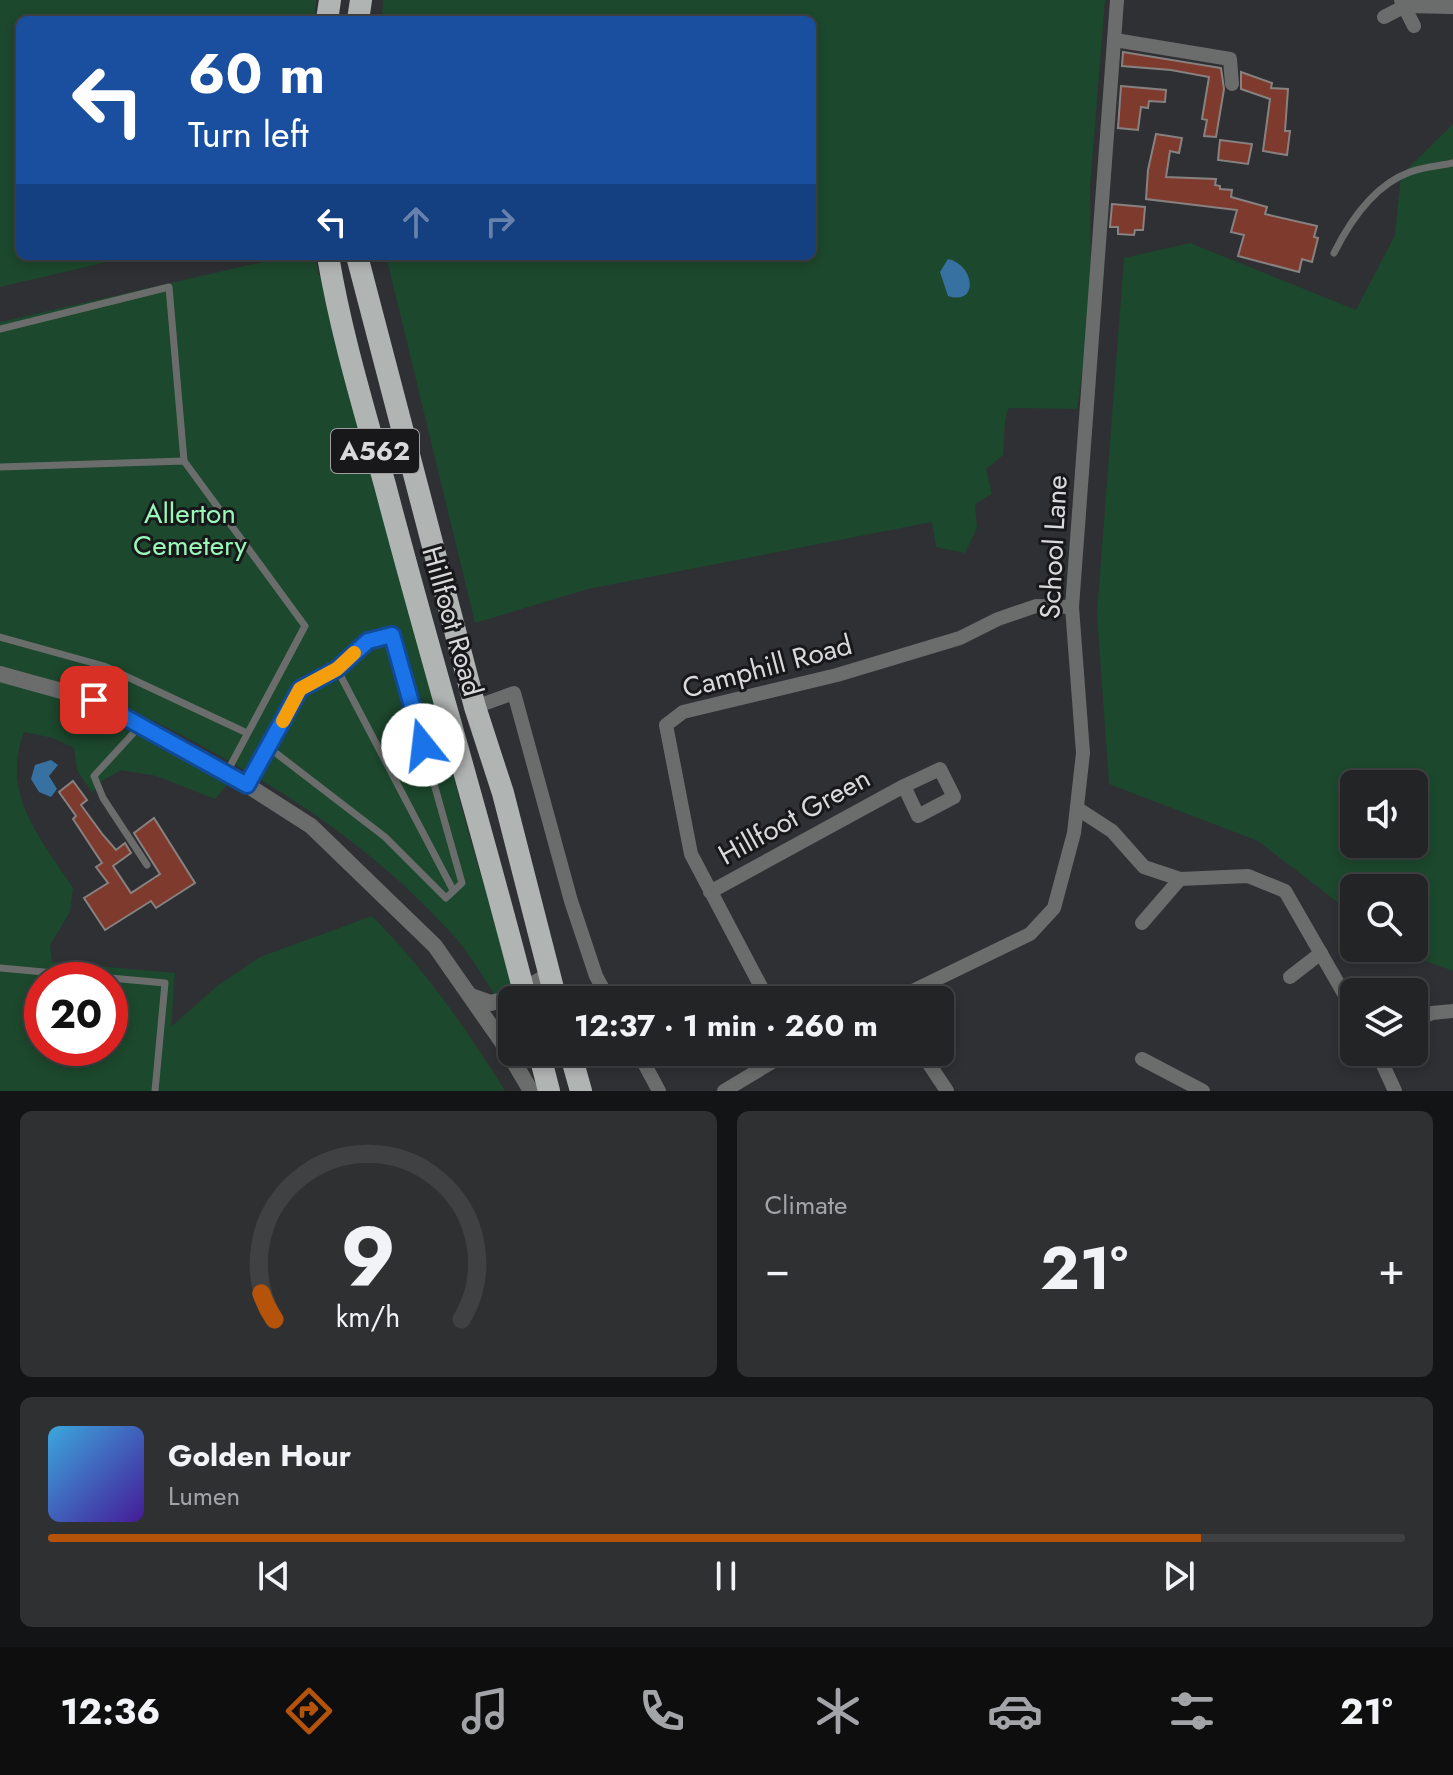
<!DOCTYPE html>
<meta charset="utf-8">
<style>
:root{--surface:#232426;--page:#2f3032;--text:#f1f3f6;--muted:#a3a4a7;--line:#404143;--accent:#b45309}
body{margin:0;font-family:Jost,sans-serif;background:var(--page);color:var(--text);height:100vh;display:flex;flex-direction:column;font-size:30px;white-space:nowrap}
*{box-sizing:border-box;margin:0}
p{font-size:26px;color:var(--muted)}
.icon{flex:none;width:44px;height:44px;fill:none;stroke:currentColor;stroke-width:2;stroke-linecap:round;stroke-linejoin:round}
.map{position:relative;height:1091px;overflow:hidden}
.details{display:flex;flex-direction:column;gap:20px;padding:20px;background:#131415;flex:1}
.details>*{flex:none}
.hud{position:absolute;left:16px;top:16px;width:800px;height:244px;border-radius:12px;box-shadow:0 4px 12px #0003,0 0 0 2px var(--line);background:#1a4fa0;color:#fff;overflow:hidden}
.buttons{position:absolute;left:1340px;top:770px;display:grid;gap:16px}
.buttons a{display:grid;place-items:center;width:88px;height:88px;border-radius:12px;background:var(--surface);box-shadow:0 4px 12px #0003,0 0 0 2px var(--line);font-size:40px}
.speed{position:absolute;left:24px;top:962px;display:flex;gap:16px;font-size:40px;font-weight:700;text-align:center}
.speed>*{display:grid;place-content:center;width:104px;height:104px;border-radius:50%;background:var(--surface);box-shadow:0 4px 12px #0003,0 0 0 2px var(--line);line-height:1}
.speed .limit{border:12px solid #d22;background:#fff;color:#111}
.pin{position:absolute;display:grid;place-items:center;width:68px;height:68px;color:#fff;margin:-34px;border-radius:16px;box-shadow:0 4px 12px #0006}
.me{position:absolute;width:88px;margin:-44px;rotate:344deg;stroke-linejoin:round;filter:drop-shadow(0 0 6px #0008)}
.turn{display:flex;align-items:center;gap:28px;height:168px;padding:0 40px;font-size:36px}
.turn .icon{width:104px;height:104px;stroke-width:2.5}
.turn b{display:block;font-size:56px;line-height:68px}
.lanes{display:flex;align-items:center;height:76px;padding:0 40px;background:#0003;justify-content:center;gap:40px;direction:ltr}
.lanes .off{opacity:.35}
.big{font-size:60px;font-weight:700;line-height:1.1}
.details .card{flex:1;display:flex;flex-direction:column;justify-content:center;gap:12px;min-width:0;padding:0 28px;border-radius:12px;background:var(--page)}
.details .dial{align-items:center;gap:0}
.dial svg{height:208px;overflow:visible;fill:none;stroke:var(--line);stroke-width:7;stroke-linecap:round;text-anchor:middle}
.dial text{fill:var(--text);stroke:none}
.song{display:flex;align-items:center;gap:24px}
.cover{width:96px;height:96px;border-radius:12px;background:linear-gradient(135deg,hsl(200 70% 55%),hsl(260 70% 35%))}
.played{height:8px;border-radius:4px;background:linear-gradient(90deg,var(--accent) 85%,var(--line) 85%)}
.keys{display:flex;justify-content:space-around;direction:ltr}
.heat{display:flex;justify-content:space-between;align-items:center;font-size:44px;direction:ltr}
.details .tiles{flex:1;display:grid;gap:20px;grid-template-columns:1fr 1fr}
.card:last-child{grid-column:span 2}
.trip{position:absolute;left:498px;top:986px;width:456px;height:80px;border-radius:12px;background:var(--surface);box-shadow:0 4px 12px #0003,0 0 0 2px var(--line);font-weight:700;line-height:80px;text-align:center}
.dock{display:flex;height:128px;justify-content:space-around;align-items:center;background:#0e0e0f;color:var(--muted)}
.dock .icon{width:56px;height:56px}
.dock .selected{color:var(--accent)}
.dock b{font-size:36px;color:var(--text)}
.map>svg:first-child{display:block}
.green{fill:#1c482d;fill-rule:evenodd}
.water{fill:#3771a1}
.building{fill:#7e3a2d;stroke:#878281;stroke-width:2}
.lines{fill:none;stroke-linecap:round;stroke-linejoin:round}
.service{stroke:#6b6d6c;stroke-width:7}
.minor{stroke:#6b6d6c;stroke-width:14}
.tertiary{stroke:#6b6d6c;stroke-width:16}
.trunk{stroke:#b0b4b2;stroke-width:22}
.route-casing{stroke:#114b97;stroke-width:20}
.route{stroke:#1a73e8;stroke-width:14}
.slow{stroke:#f59e0b;stroke-width:14}
.labels{text-anchor:middle;stroke-width:6;stroke-linejoin:round;paint-order:stroke}
.shield{fill:#18181a;stroke:#9f9fa2;stroke-width:2}
.shield-label{font-size:26px;font-weight:bold;fill:#d9d9dc}
.park-label{font-size:28px;fill:#99f8b8;stroke:#18181a}
.street-label{font-size:28px;fill:#d9d9dc;stroke:#18181a}
</style>
<div class="map">
<svg width="1453" height="1091" viewBox="0 0 1453 1091">
<rect width="100%" height="100%" fill="#2f3033"/>
<g class="green">
<path d="M 0,0 L 316,0 L 314,20 L 20,20 L 20,256 L 133,256 L 0,287 Z"/>
<path d="M 383,0 L 1105,0 L 1090,186 L 1091,312 L 1077,409 L 1009,408 C 1003,418 1005,442 1003,455 L 986,469 L 992,494 L 975,504 L 977,528 L 965,553 L 936,547 L 932,522 L 588,589 L 475,623 L 386,256 L 812,256 L 812,20 L 382,20 Z"/>
<path d="M 1453,124 L 1453,971 L 1403,953 L 1397,948 L 1414,948 L 1414,888 L 1354,888 L 1354,915 L 1258,841 L 1109,784 L 1097,613 L 1124,258 L 1190,243 L 1356,310 L 1395,235 L 1401,175 ZM 1354,784 L 1414,784 L 1414,844 L 1354,844 Z"/>
<path d="M 289,256 L 315,256 L 318,273 L 324,283 L 467,828 L 518,1000 L 501,1004 C 486,982 471,955 453,935 C 389,864 316,811 234,764 C 186,736 139,711 86,694 L 72,705 L 148,740 L 204,750 L 239,771 L 215,799 L 156,776 L 121,770 L 102,781 L 92,793 L 77,770 L 74,748 L 53,738 L 24,732 C 0,795 41,838 73,888 L 70,912 L 50,945 L 52,962 L 175,973 L 171,1027 L 217,986 L 260,957 L 372,916 C 423,967 467,1029 505,1091 L 0,1091 L 0,322 ZM 42,980 L 110,980 L 110,1048 L 42,1048 Z"/>
</g>
<g class="water">
<path d="M 948,259 C 975,265 979,306 948,296 L 940,272 Z"/>
<path d="M 51,760 L 58,765 L 49,776 L 57,789 L 51,797 L 39,792 L 31,779 L 35,765 Z"/>
</g>
<g class="building">
<path d="M 1123,52 L 1221,68 L 1224,89 L 1216,137 L 1204,136 L 1207,120 L 1202,119 L 1209,77 L 1171,70 L 1122,66 Z"/>
<path d="M 1241,72 L 1272,83 L 1271,88 L 1288,89 L 1285,131 L 1290,131 L 1287,155 L 1263,151 L 1270,99 L 1241,89 Z"/>
<path d="M 1121,86 L 1166,90 L 1165,102 L 1149,101 L 1148,108 L 1141,107 L 1138,130 L 1118,128 Z"/>
<path d="M 1156,134 L 1182,138 L 1179,153 L 1170,151 L 1166,177 L 1216,179 L 1215,185 L 1220,186 L 1220,189 L 1232,190 L 1231,197 L 1267,207 L 1265,214 L 1317,226 L 1314,237 L 1318,238 L 1312,262 L 1302,259 L 1299,272 L 1238,256 L 1244,235 L 1231,232 L 1237,210 L 1146,199 L 1148,170 Z"/>
<path d="M 1220,140 L 1252,144 L 1248,164 L 1218,160 Z"/>
<path d="M 1112,204 L 1145,207 L 1143,230 L 1135,230 L 1134,235 L 1118,234 L 1118,227 L 1110,227 Z"/>
<path d="M 73,781 L 87,800 L 81,805 L 103,835 L 116,850 L 125,843 L 131,853 L 113,866 L 131,893 L 160,874 L 134,833 L 154,818 L 195,883 L 156,908 L 151,901 L 105,930 L 84,898 L 108,883 L 96,867 L 102,863 L 73,819 L 76,816 L 59,792 Z"/>
</g>
<g class="lines">
<g class="service">
<path d="M 1334,253 C 1350,221 1374,185 1410,172 C 1423,167 1439,166 1453,163"/>
<path d="M 0,329 L 169,287 L 184,461"/>
<path d="M 0,467 L 184,461 L 305,626 L 227,772"/>
<path d="M 0,637 L 104,666 L 247,733"/>
<path d="M 337,669 L 453,890"/>
<path d="M 139,727 L 94,776 L 103,798 L 147,865"/>
<path d="M 247,785 L 251,774 L 300,689 L 337,669 L 368,641 L 392,635 L 462,883 L 446,898 L 385,837 L 268,747"/>
<path d="M 0,968 L 165,983 L 155,1091"/>
</g>
<g class="minor">
<path d="M 1401,0 L 1414,26"/>
<path d="M 1384,17 L 1405,6 L 1453,7"/>
<path d="M 1115,40 L 1230,59 L 1232,84"/>
<path d="M 475,707 L 514,693 L 571,901 L 596,976 L 609,1000"/>
<path d="M 1078,809 L 1112,831 L 1144,867 L 1180,879 L 1248,876 L 1285,891 L 1354,1011"/>
<path d="M 710,892 L 904,786 L 940,769 L 954,797 L 918,816 L 904,786"/>
<path d="M 1142,923 L 1180,879"/>
<path d="M 1290,977 L 1321,953"/>
<path d="M 768,1000 L 691,854 L 666,725 L 683,712 L 837,675 L 960,638 L 998,619 L 1036,606 L 1072,607"/>
<path d="M 894,1000 L 1030,934 L 1054,908 L 1074,833 L 1083,753 L 1072,607 L 1117,0"/>
<path d="M 1414,1021 L 1432,1013 L 1453,1011"/>
<path d="M 638,1052 L 659,1091"/>
<path d="M 1377,1052 L 1395,1091"/>
<path d="M 1142,1059 L 1203,1091"/>
<path d="M 927,1061 L 947,1091"/>
<path d="M 724,1091 L 789,1052"/>
</g>
<g class="tertiary">
<path d="M 0,674 L 94,700 L 247,785 L 311,826 L 435,946 L 502,1042 L 531,1091"/>
<path d="M 471,996 L 491,1003 L 506,999 L 549,975"/>
</g>
<g class="trunk">
<path d="M 327,20 L 330,0"/>
<path d="M 358,20 L 361,0"/>
<path d="M 328,256 C 341,334 364,409 385,485 C 430,657 482,827 526,1000"/>
<path d="M 357,256 L 475,707 L 503,793 L 556,1000"/>
<path d="M 539,1052 L 549,1091"/>
<path d="M 570,1052 L 581,1091"/>
</g>
</g>
<g class="lines">
<g class="route-casing">
<path id="route" d="M 94,700 L 247,785 L 300,689 L 337,669 L 368,641 L 392,635 L 423,745"/>
</g>
<use href="#route" class="route"/>
<path class="slow" d="M 283,721 L 300,689 L 337,669 L 354,653"/>
</g>
<g class="labels">
<rect class="shield" x="331" y="429" width="88" height="44" rx="6"/>
<g class="shield-label">
<text x="375" y="460">A562</text>
</g>
<g class="park-label">
<text x="190" y="523">Allerton<tspan x="190" dy="32">Cemetery</tspan></text>
</g>
<g class="street-label">
<text transform="translate(1053 547) rotate(-87)" y="10">School Lane</text>
<text transform="translate(453 621) rotate(74)" y="10">Hillfoot Road</text>
<text transform="translate(767 666) rotate(-15)" y="10">Camphill Road</text>
<text transform="translate(794 816) rotate(-29)" y="10">Hillfoot Green</text>
</g>
</g>
</svg>
<div class="buttons">
<a><svg class="icon" aria-label="sound" viewBox="0 0 24 24"><path d="M4 9h4l5-4v14l-5-4H4zM17 9q2 3 0 6"/></svg></a>
<a><svg class="icon" aria-label="search" viewBox="0 0 24 24"><circle cx="10" cy="10" r="6"/><path d="M15 15l6 6"/></svg></a>
<a><svg class="icon" aria-label="layers" viewBox="0 0 24 24"><path d="M12 4l9 5-9 5-9-5zM3 14l9 5 9-5"/></svg></a>
</div>
<div class="speed"><div class="limit">20</div></div>
<div class="pin" style="left:94px;top:700px;background:#d93025"><svg class="icon" aria-label="arrive" viewBox="0 0 24 24"><path d="M6 21V4h12l-3 4 3 4H6"/></svg></div>
<svg class="me" style="left:423px;top:745px" viewBox="-20 -20 40 40"><circle r="19" fill="#fff"/><path d="M0-13L10 11 0 6-10 11z" fill="#1a73e8"/></svg>
<div class="trip">12:37 · 1 min · 260 m</div>
<div class="hud">
<div class="turn"><svg class="icon" aria-label="left" viewBox="0 0 24 24"><path d="M17 20v-9H6M10 6l-5 5 5 5"/></svg><div><b>60 m</b>Turn left</div></div>
<div class="lanes"><svg class="icon" aria-label="left" viewBox="0 0 24 24"><path d="M17 20v-9H6M10 6l-5 5 5 5"/></svg><svg class="icon off" aria-label="ahead" viewBox="0 0 24 24"><path d="M12 20V5M6 11l6-6 6 6"/></svg><svg class="icon off" aria-label="right" viewBox="0 0 24 24"><path d="M7 20v-9h11M14 6l5 5-5 5"/></svg></div>
</div>
</div>
<section class="details">
<div class="tiles">
<div class="card dial"><svg viewBox="0 0 100 80">
<path d="M14 69A42 42 0 1 1 86 69"/>
<path d="M14 69A42 42 0 0 1 9 59" stroke="#b45309"/>
<text x="50" y="56" font-size="32" font-weight="700">9</text>
<text x="50" y="72" font-size="11">km/h</text>
</svg></div>
<div class="card"><p>Climate</p>
<div class="heat"><a>−</a><b class="big">21°</b><a>+</a></div>
</div>
<div class="card">
<div class="song"><i class="cover"></i><div><b>Golden Hour</b><p>Lumen</p></div></div>
<div class="played"></div>
<div class="keys"><svg class="icon" aria-label="previous" viewBox="0 0 24 24"><path d="M18 5L8 12l10 7zM5 5v14"/></svg><svg class="icon" aria-label="pause" viewBox="0 0 24 24"><path d="M8 5v14M16 5v14"/></svg><svg class="icon" aria-label="next" viewBox="0 0 24 24"><path d="M6 5l10 7-10 7zM19 5v14"/></svg></div>
</div>
</div>
</section>
<nav class="dock">
<b>12:36</b>
<svg class="icon selected" aria-label="directions" viewBox="0 0 24 24"><path d="M12 3l9 9-9 9-9-9zM9 14v-3h6M13 9l2 2-2 2"/></svg>
<svg class="icon" aria-label="music" viewBox="0 0 24 24"><path d="M9 18V5l10-2v13"/><circle cx="6" cy="18" r="3"/><circle cx="16" cy="16" r="3"/></svg>
<svg class="icon" aria-label="phone" viewBox="0 0 24 24"><path d="M5 4h4l2 5-3 2q2 4 5 5l2-3 5 2v4C11 20 4 13 5 4z"/></svg>
<svg class="icon" aria-label="climate" viewBox="0 0 24 24"><path d="M12 3v18M4 7l16 10M4 17L20 7"/></svg>
<svg class="icon" aria-label="car" viewBox="0 0 24 24"><path d="M5 17H2v-5l4-1 3-4h7l3 4 3 1v5h-3M9 17h6M6 11h13"/><circle cx="7" cy="17" r="2"/><circle cx="17" cy="17" r="2"/></svg>
<svg class="icon" aria-label="filters" viewBox="0 0 24 24"><path d="M4 7h16M4 17h16"/><circle cx="9" cy="7" r="2"/><circle cx="15" cy="17" r="2"/></svg>
<b>21°</b>
</nav>
